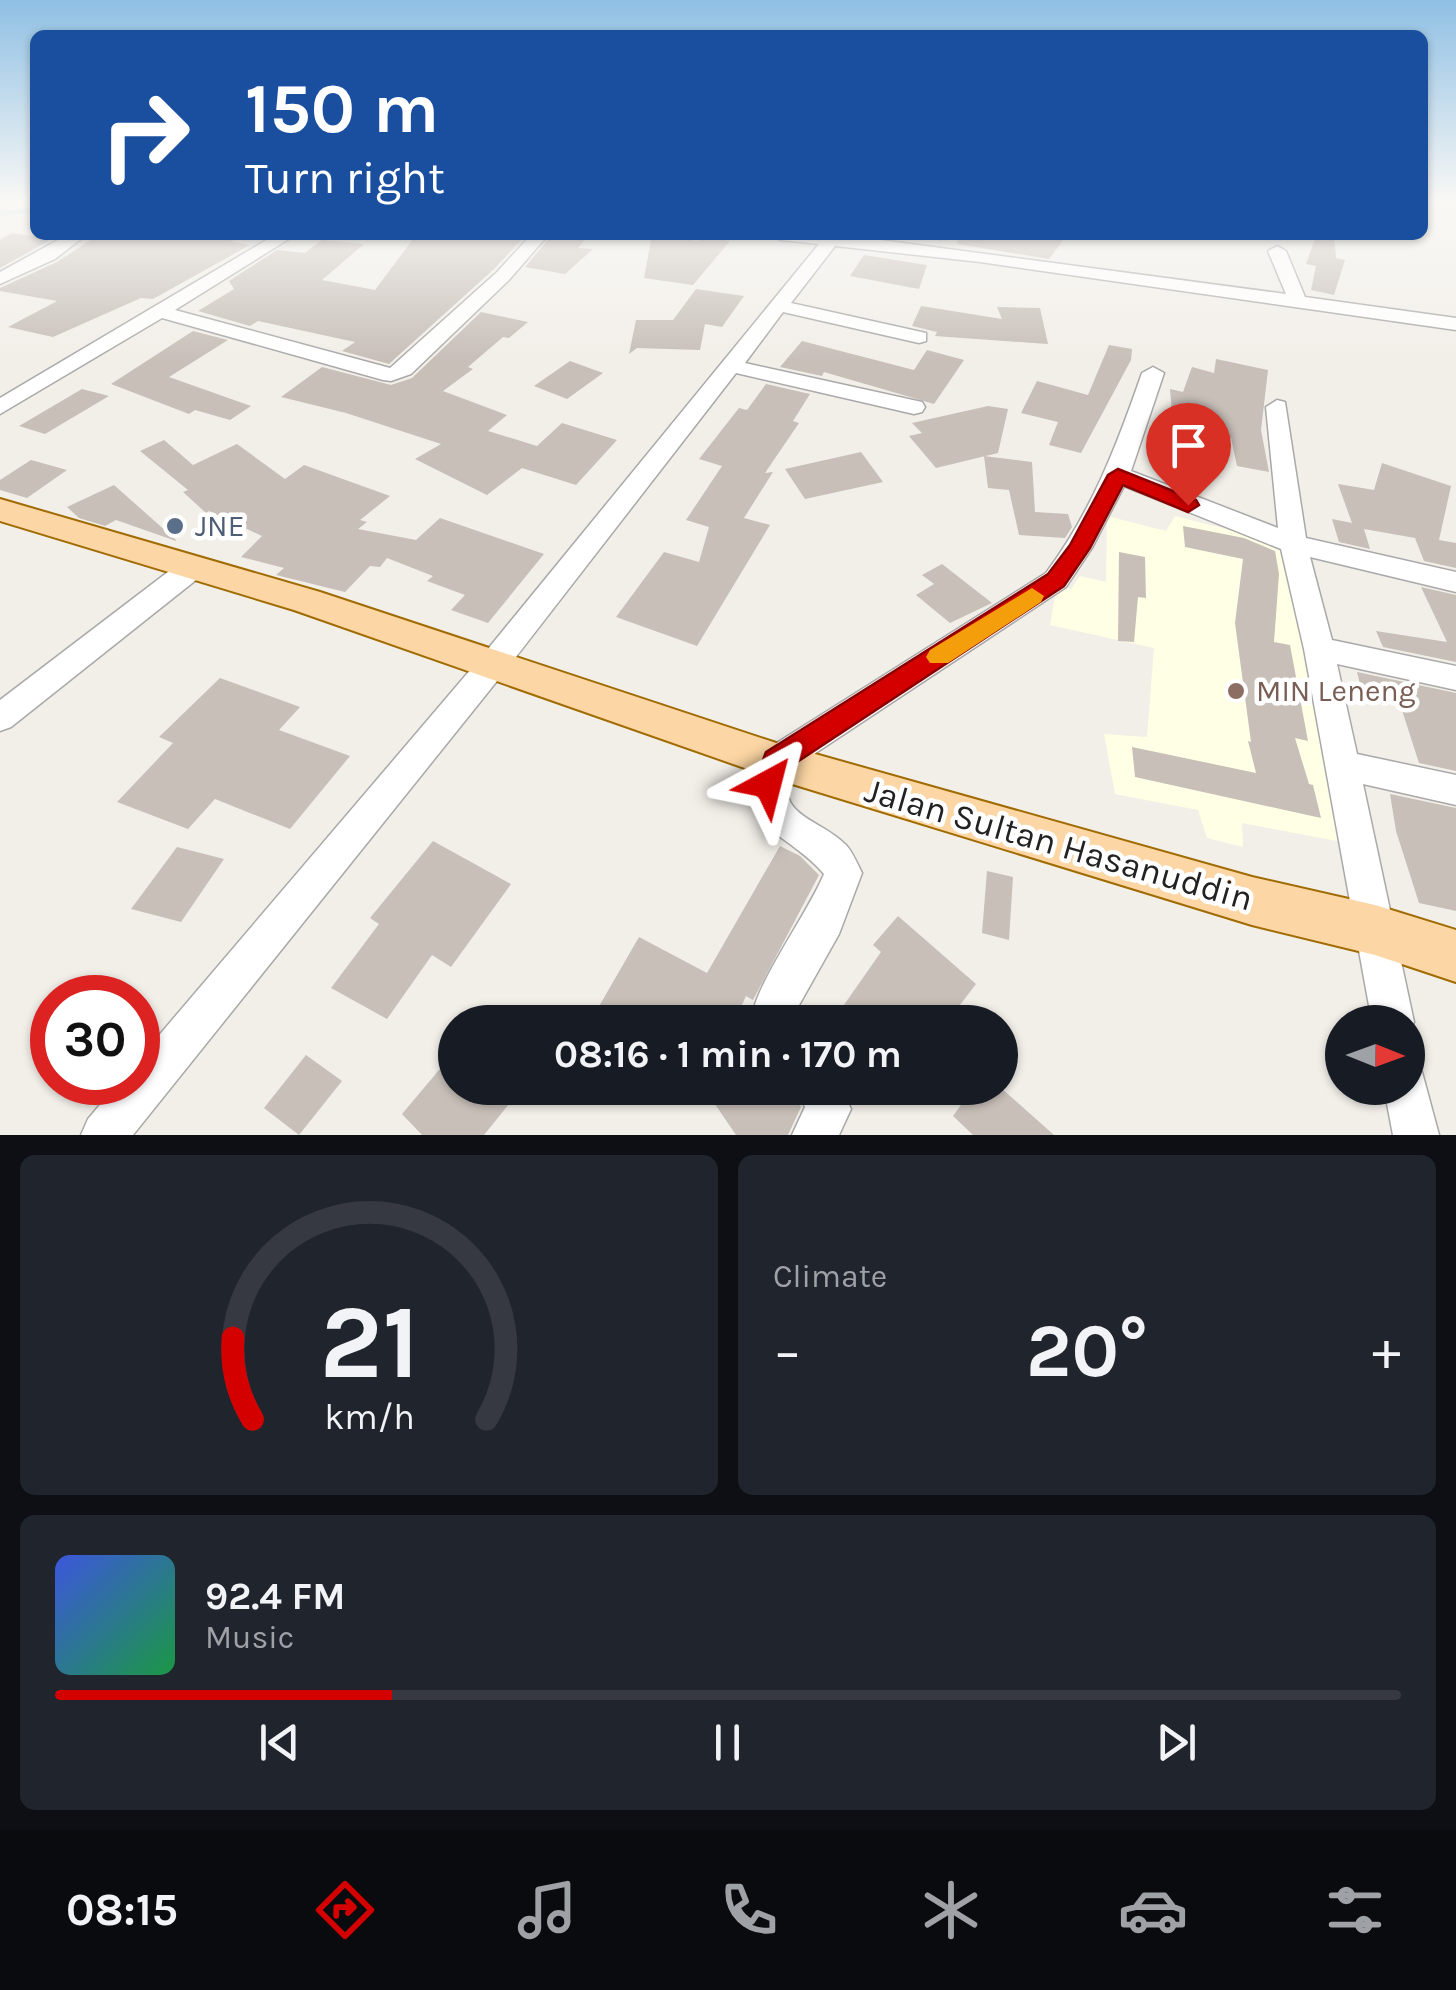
<!DOCTYPE html>
<meta charset="utf-8">
<style>
:root{--surface:#171b24;--page:#20242c;--text:#f1f3f6;--muted:#9ea1a6;--line:#363941;--accent:#d40000}
body{margin:0;font-family:Karla,sans-serif;background:var(--page);color:var(--text);height:100vh;display:flex;flex-direction:column;font-size:38px;white-space:nowrap}
*{box-sizing:border-box;margin:0}
p{font-size:32px;color:var(--muted)}
.icon{flex:none;width:55px;height:55px;fill:none;stroke:currentColor;stroke-width:2;stroke-linecap:round;stroke-linejoin:round}
.map{position:relative;height:1135px;overflow:hidden}
.drawer{display:flex;flex-direction:column;gap:20px;padding:20px;background:#0d0f14;flex:1}
.drawer>*{flex:none}
.banner{position:absolute;left:30px;top:30px;width:1398px;height:210px;border-radius:15px;box-shadow:0 2px 8px #0004;background:#1a4fa0;color:#fff;overflow:hidden}
.needle{width:65px;rotate:91deg}
.controls{position:absolute;left:1325px;top:1005px;display:grid;gap:20px}
.controls a{display:grid;place-items:center;width:100px;height:100px;border-radius:50%;background:var(--surface);box-shadow:0 2px 8px #0004;font-size:50px}
.speed{position:absolute;left:30px;top:975px;display:flex;gap:20px;font-size:50px;font-weight:700;text-align:center}
.speed>*{display:grid;place-content:center;width:130px;height:130px;border-radius:50%;background:var(--surface);box-shadow:0 2px 8px #0004;line-height:1}
.speed .limit{border:15px solid #d22;background:#fff;color:#111}
.pin{position:absolute;display:grid;place-items:center;width:85px;height:85px;color:#fff;margin:-102px -42px;border-radius:50% 50% 50% 0;rotate:-45deg;box-shadow:0 0 10px #0007}
.pin .icon{rotate:45deg}
.me{position:absolute;width:110px;margin:-55px;rotate:38deg;stroke-linejoin:round;filter:drop-shadow(0 0 8px #0008)}
.turn{display:flex;align-items:center;gap:35px;height:210px;padding:0 50px;font-size:45px}
.turn .icon{width:130px;height:130px;stroke-width:2.5}
.turn b{display:block;font-size:70px;line-height:85px}
.big{font-size:75px;font-weight:700;line-height:1.1}
.drawer .widget{flex:1;display:flex;flex-direction:column;justify-content:center;gap:15px;min-width:0;padding:0 35px;border-radius:15px;background:var(--page)}
.drawer .dial{align-items:center;gap:0}
.dial svg{height:260px;overflow:visible;fill:none;stroke:var(--line);stroke-width:7;stroke-linecap:round;text-anchor:middle}
.dial text{fill:var(--text);stroke:none}
.song{display:flex;align-items:center;gap:30px}
.cover{width:120px;height:120px;border-radius:15px;background:linear-gradient(135deg,hsl(230 70% 55%),hsl(140 70% 35%))}
.played{height:10px;border-radius:5px;background:linear-gradient(90deg,var(--accent) 25%,var(--line) 25%)}
.keys{display:flex;justify-content:space-around;direction:ltr}
.heat{display:flex;justify-content:space-between;align-items:center;font-size:55px;direction:ltr}
.drawer .tiles{flex:1;display:grid;gap:20px;grid-template-columns:1fr 1fr}
.widget:last-child{grid-column:span 2}
.trip{position:absolute;left:438px;top:1005px;width:580px;height:100px;border-radius:50px;background:var(--surface);box-shadow:0 2px 8px #0004;font-weight:700;line-height:100px;text-align:center}
.menu{display:flex;height:160px;justify-content:space-around;align-items:center;background:#090b0e;color:var(--muted)}
.menu .icon{width:70px;height:70px}
.menu .active{color:var(--accent)}
.menu b{font-size:45px;color:var(--text)}
.map>svg:first-child{display:block}
.education{fill:#ffffe5}
.lines{fill:none;stroke-linecap:round;stroke-linejoin:round}
.stream{stroke:#aad3df;stroke-width:5}
.building{fill:#c7bfb8}
.minor-casing{stroke:#a9a9a9;stroke-width:3}
.major-casing{stroke:#a06b00;stroke-width:4}
.minor{fill:#fff;fill-rule:evenodd}
.major{fill:#fcd6a4;fill-rule:evenodd}
.route{fill:#d40000;stroke:#8a0000;stroke-width:2.5}
.slow{fill:#f59e0b}
.service-dot{fill:#5c6f8a;stroke:#fff;stroke-width:4}
.education-dot{fill:#8d6e63;stroke:#fff;stroke-width:4}
.labels{text-anchor:middle;stroke-width:9;stroke-linejoin:round;paint-order:stroke}
.service-label{font-size:30px;fill:#4e5e75;stroke:#fff;text-anchor:start}
.education-label{font-size:30px;fill:#785e54;stroke:#fff;text-anchor:start}
.near-street-label{font-size:35px;fill:#222;stroke:#fff}
</style>
<div class="map">
<svg width="1456" height="1135" viewBox="0 0 1456 1135">
<rect width="100%" height="100%" fill="#f2efe9"/>
<path class="education" d="M 1107,516 L 1166,531 L 1175,516 L 1294,546 L 1347,843 L 1242,823 L 1243,847 L 1207,838 L 1198,810 L 1115,794 L 1104,734 L 1147,737 L 1154,648 L 1050,625 L 1057,585 L 1071,589 L 1080,576 L 1106,582 Z"/>
<g class="lines">
<path class="stream" d="M 0,213 L 35,210"/>
</g>
<g class="building">
<path d="M 12,233 L 52,239 L 0,268 L 0,240 Z"/>
<path d="M 98,235 L 240,235 L 231,242 L 250,245 L 153,299 L 141,298 L 53,337 L 8,327 L 57,301 L 0,291 L 0,288 L 57,262 Z"/>
<path d="M 416,235 L 526,235 L 494,269 L 389,364 L 342,351 L 355,342 L 258,321 L 250,326 L 198,311 L 234,289 L 229,281 L 277,250 L 305,253 L 322,240 L 364,244 L 322,280 L 375,290 Z"/>
<path d="M 552,235 L 589,235 L 578,248 L 593,249 L 565,274 L 525,267 Z"/>
<path d="M 652,235 L 698,241 L 701,237 L 730,241 L 693,285 L 644,278 Z"/>
<path d="M 958,235 L 1067,235 L 1049,259 L 957,244 Z"/>
<path d="M 1322,235 L 1334,235 L 1336,258 L 1345,260 L 1334,295 L 1311,290 L 1316,266 L 1306,264 L 1315,239 L 1321,240 Z"/>
<path d="M 864,255 L 927,265 L 919,289 L 850,276 Z"/>
<path d="M 696,289 L 744,296 L 722,327 L 705,324 L 700,350 L 637,348 L 629,354 L 636,320 L 673,320 Z"/>
<path d="M 921,306 L 1002,319 L 997,307 L 1040,308 L 1048,344 L 935,336 L 937,332 L 912,326 Z"/>
<path d="M 481,312 L 528,322 L 509,338 L 503,337 L 468,367 L 473,369 L 443,391 L 507,415 L 488,431 L 537,446 L 562,423 L 617,440 L 576,485 L 522,468 L 487,495 L 415,459 L 441,444 L 346,413 L 281,397 L 322,367 L 391,385 L 412,378 Z"/>
<path d="M 193,331 L 228,340 L 169,377 L 251,406 L 230,420 L 195,410 L 189,414 L 111,384 Z"/>
<path d="M 802,341 L 914,370 L 927,350 L 964,360 L 934,404 L 824,372 L 822,376 L 780,367 Z"/>
<path d="M 1109,345 L 1132,349 L 1131,360 L 1081,453 L 1049,445 L 1058,422 L 1021,413 L 1037,381 L 1088,395 Z"/>
<path d="M 1216,359 L 1268,370 L 1261,430 L 1269,472 L 1237,466 L 1231,438 L 1223,436 L 1223,425 L 1172,412 L 1170,389 L 1183,392 L 1192,367 L 1214,373 Z"/>
<path d="M 570,361 L 603,373 L 567,399 L 534,386 Z"/>
<path d="M 766,384 L 810,394 L 793,421 L 799,423 L 765,473 L 773,472 L 744,518 L 770,525 L 697,646 L 616,617 L 664,552 L 699,562 L 709,527 L 686,520 L 722,466 L 699,459 L 739,408 L 747,410 Z"/>
<path d="M 82,389 L 109,396 L 45,434 L 19,426 Z"/>
<path d="M 988,406 L 1008,409 L 998,453 L 936,468 L 909,436 L 922,433 L 912,423 Z"/>
<path d="M 164,440 L 193,465 L 237,444 L 285,479 L 304,465 L 390,496 L 360,520 L 367,522 L 358,529 L 416,540 L 440,518 L 544,554 L 488,623 L 451,610 L 465,595 L 427,581 L 433,576 L 387,558 L 380,567 L 370,566 L 345,592 L 276,575 L 284,568 L 241,557 L 262,536 L 209,511 L 206,513 L 183,492 L 188,490 L 140,451 Z"/>
<path d="M 861,452 L 883,482 L 805,499 L 785,469 Z"/>
<path d="M 984,456 L 1032,462 L 1035,512 L 1068,514 L 1072,527 L 1065,538 L 1019,535 L 1009,490 L 988,488 Z"/>
<path d="M 31,460 L 67,470 L 27,498 L 0,490 L 0,480 Z"/>
<path d="M 1382,463 L 1451,486 L 1439,540 L 1456,543 L 1456,568 L 1424,561 L 1415,538 L 1364,529 L 1370,549 L 1339,542 L 1332,519 L 1352,523 L 1338,484 L 1374,490 Z"/>
<path d="M 114,485 L 176,540 L 176,541 L 116,520 L 105,526 L 79,518 L 67,507 Z"/>
<path d="M 1183,526 L 1244,538 L 1275,551 L 1279,574 L 1274,642 L 1290,645 L 1308,741 L 1295,738 L 1309,784 L 1313,785 L 1321,818 L 1135,777 L 1132,747 L 1256,773 L 1248,741 L 1251,742 L 1235,623 L 1243,559 L 1185,547 Z"/>
<path d="M 1119,552 L 1145,557 L 1146,598 L 1138,597 L 1134,642 L 1118,641 Z"/>
<path d="M 942,564 L 992,603 L 950,623 L 916,595 L 934,584 L 922,575 Z"/>
<path d="M 1421,587 L 1456,595 L 1456,662 L 1383,647 L 1376,631 L 1447,642 Z"/>
<path d="M 1357,672 L 1456,693 L 1456,771 L 1419,763 L 1400,704 L 1363,696 Z"/>
<path d="M 220,678 L 300,707 L 279,730 L 350,756 L 290,829 L 215,799 L 188,829 L 117,802 L 173,743 L 159,737 Z"/>
<path d="M 1390,794 L 1456,808 L 1456,911 L 1419,903 L 1396,831 Z"/>
<path d="M 433,841 L 511,884 L 451,967 L 432,955 L 387,1019 L 331,988 L 379,924 L 370,918 Z"/>
<path d="M 780,846 L 800,856 L 819,875 L 753,1000 L 746,996 L 734,1022 L 590,1022 L 639,937 L 707,973 Z"/>
<path d="M 177,847 L 224,859 L 181,922 L 131,909 Z"/>
<path d="M 987,871 L 1013,877 L 1009,940 L 982,933 Z"/>
<path d="M 898,916 L 976,984 L 947,1022 L 832,1022 L 881,952 L 873,945 Z"/>
<path d="M 455,1051 L 455,1088 L 522,1088 L 484,1135 L 422,1135 L 402,1114 Z"/>
<path d="M 306,1055 L 342,1081 L 299,1135 L 264,1108 Z"/>
<path d="M 704,1088 L 793,1088 L 801,1107 L 788,1135 L 736,1135 Z"/>
<path d="M 973,1088 L 1001,1088 L 1054,1135 L 973,1135 L 953,1116 Z"/>
</g>
<g class="lines">
<g class="minor-casing">
<g id="minor">
<path d="M 67,235 L 86,235 L 55,259 L 0,284 L 0,272 Z"/>
<path d="M 275,235 L 295,235 L 175,310 L 390,368 L 497,272 L 531,235 L 548,235 L 509,280 L 411,374 L 391,381 L 383,380 L 162,318 L 0,414 L 0,398 Z"/>
<path d="M 772,235 L 843,235 L 1286,294 L 1268,251 L 1277,246 L 1286,251 L 1305,297 L 1456,318 L 1456,330 L 980,262 L 835,246 L 791,303 L 926,333 L 926,341 L 919,343 L 783,312 L 745,363 L 922,402 L 925,407 L 922,412 L 914,414 L 736,373 L 505,671 L 133,1135 L 81,1135 L 88,1119 L 119,1082 L 138,1082 L 138,1060 L 483,655 L 819,244 L 780,240 Z"/>
<path d="M 1153,367 L 1164,373 L 1131,471 L 1278,528 L 1266,407 L 1277,400 L 1285,402 L 1306,538 L 1456,572 L 1456,592 L 1310,557 L 1332,640 L 1456,666 L 1456,690 L 1337,664 L 1357,754 L 1456,775 L 1456,805 L 1363,784 L 1414,1022 L 1408,1037 L 1408,1022 L 1372,1022 L 1304,649 L 1281,549 L 1124,486 L 1092,548 L 1066,587 L 790,770 C 774,817 820,818 846,845 C 853,853 857,863 862,873 L 839,934 L 794,1014 L 793,1022 L 751,1022 C 753,987 807,915 824,874 C 785,828 727,828 764,751 L 1046,573 C 1092,511 1117,445 1142,373 Z"/>
<path d="M 191,559 L 201,562 L 205,569 L 201,576 L 11,727 L 0,731 L 0,700 L 181,562 Z"/>
<path d="M 1408,1066 L 1422,1072 L 1439,1135 L 1393,1135 L 1384,1088 L 1408,1088 Z"/>
<path d="M 797,1088 L 841,1088 L 851,1109 L 839,1135 L 792,1135 L 805,1107 Z"/>
</g>
</g>
<g class="major-casing">
<path id="major" d="M 0,499 L 320,592 L 776,743 L 1252,877 L 1375,905 L 1456,930 L 1456,982 L 1375,955 L 1252,925 L 776,779 L 294,610 L 0,521 Z"/>
</g>
<use href="#minor" class="minor"/>
<use href="#major" class="major"/>
</g>
<linearGradient id="sky" x2="0" y2="1"><stop stop-color="#8fc0e4"/><stop offset="0.56" stop-color="#f9f8f5"/><stop offset="1" stop-color="#f9f8f5" stop-opacity="0"/></linearGradient>
<rect width="1456" height="360" fill="url(#sky)"/>
<path class="route" d="M 1118,469 L 1196,500 L 1199,505 L 1188,512 L 1123,485 L 1090,548 L 1064,586 L 788,768 L 778,793 L 768,796 L 758,793 L 754,784 L 766,752 L 1048,574 L 1070,545 L 1108,475 Z"/>
<path class="slow" d="M 1032,588 L 1044,596 L 1041,602 L 948,663 L 930,663 L 926,657 L 930,650 Z"/>
<circle class="service-dot" cx="175" cy="526" r="10"/>
<circle class="education-dot" cx="1236" cy="691" r="10"/>
<g class="labels">
<g class="service-label">
<text x="195" y="536">JNE</text>
</g>
<g class="education-label">
<text x="1256" y="701">MIN Leneng</text>
</g>
<g class="near-street-label">
<text transform="translate(1059 844) rotate(16)" y="12">Jalan Sultan Hasanuddin</text>
</g>
</g>
</svg>
<div class="controls">
<a><svg class="needle" viewBox="-14 -14 28 28"><path d="M0-13l5 13h-10z" fill="#e53935"/><path d="M0 13l5-13h-10z" fill="#9ea1a6"/></svg></a>
</div>
<div class="speed"><div class="limit">30</div></div>
<div class="pin" style="left:1188px;top:505px;background:#d93025"><svg class="icon" aria-label="arrive" viewBox="0 0 24 24"><path d="M6 21V4h12l-3 4 3 4H6"/></svg></div>
<svg class="me" style="left:768px;top:784px" viewBox="-20 -20 40 40"><path d="M0-17L14 15 0 8-14 15z" fill="#d40000" stroke="#fff" stroke-width="4"/></svg>
<div class="trip">08:16 · 1 min · 170 m</div>
<div class="banner">
<div class="turn"><svg class="icon" aria-label="right" viewBox="0 0 24 24"><path d="M7 20v-9h11M14 6l5 5-5 5"/></svg><div><b>150 m</b>Turn right</div></div>
</div>
</div>
<section class="drawer">
<div class="tiles">
<div class="widget dial"><svg viewBox="0 0 100 80">
<path d="M14 69A42 42 0 1 1 86 69"/>
<path d="M14 69A42 42 0 0 1 8 44" stroke="#d40000"/>
<text x="50" y="56" font-size="32" font-weight="700">21</text>
<text x="50" y="72" font-size="11">km/h</text>
</svg></div>
<div class="widget"><p>Climate</p>
<div class="heat"><a>−</a><b class="big">20°</b><a>+</a></div>
</div>
<div class="widget">
<div class="song"><i class="cover"></i><div><b>92.4 FM</b><p>Music</p></div></div>
<div class="played"></div>
<div class="keys"><svg class="icon" aria-label="previous" viewBox="0 0 24 24"><path d="M18 5L8 12l10 7zM5 5v14"/></svg><svg class="icon" aria-label="pause" viewBox="0 0 24 24"><path d="M8 5v14M16 5v14"/></svg><svg class="icon" aria-label="next" viewBox="0 0 24 24"><path d="M6 5l10 7-10 7zM19 5v14"/></svg></div>
</div>
</div>
</section>
<nav class="menu">
<b>08:15</b>
<svg class="icon active" aria-label="directions" viewBox="0 0 24 24"><path d="M12 3l9 9-9 9-9-9zM9 14v-3h6M13 9l2 2-2 2"/></svg>
<svg class="icon" aria-label="music" viewBox="0 0 24 24"><path d="M9 18V5l10-2v13"/><circle cx="6" cy="18" r="3"/><circle cx="16" cy="16" r="3"/></svg>
<svg class="icon" aria-label="phone" viewBox="0 0 24 24"><path d="M5 4h4l2 5-3 2q2 4 5 5l2-3 5 2v4C11 20 4 13 5 4z"/></svg>
<svg class="icon" aria-label="climate" viewBox="0 0 24 24"><path d="M12 3v18M4 7l16 10M4 17L20 7"/></svg>
<svg class="icon" aria-label="car" viewBox="0 0 24 24"><path d="M5 17H2v-5l4-1 3-4h7l3 4 3 1v5h-3M9 17h6M6 11h13"/><circle cx="7" cy="17" r="2"/><circle cx="17" cy="17" r="2"/></svg>
<svg class="icon" aria-label="filters" viewBox="0 0 24 24"><path d="M4 7h16M4 17h16"/><circle cx="9" cy="7" r="2"/><circle cx="15" cy="17" r="2"/></svg>
</nav>
